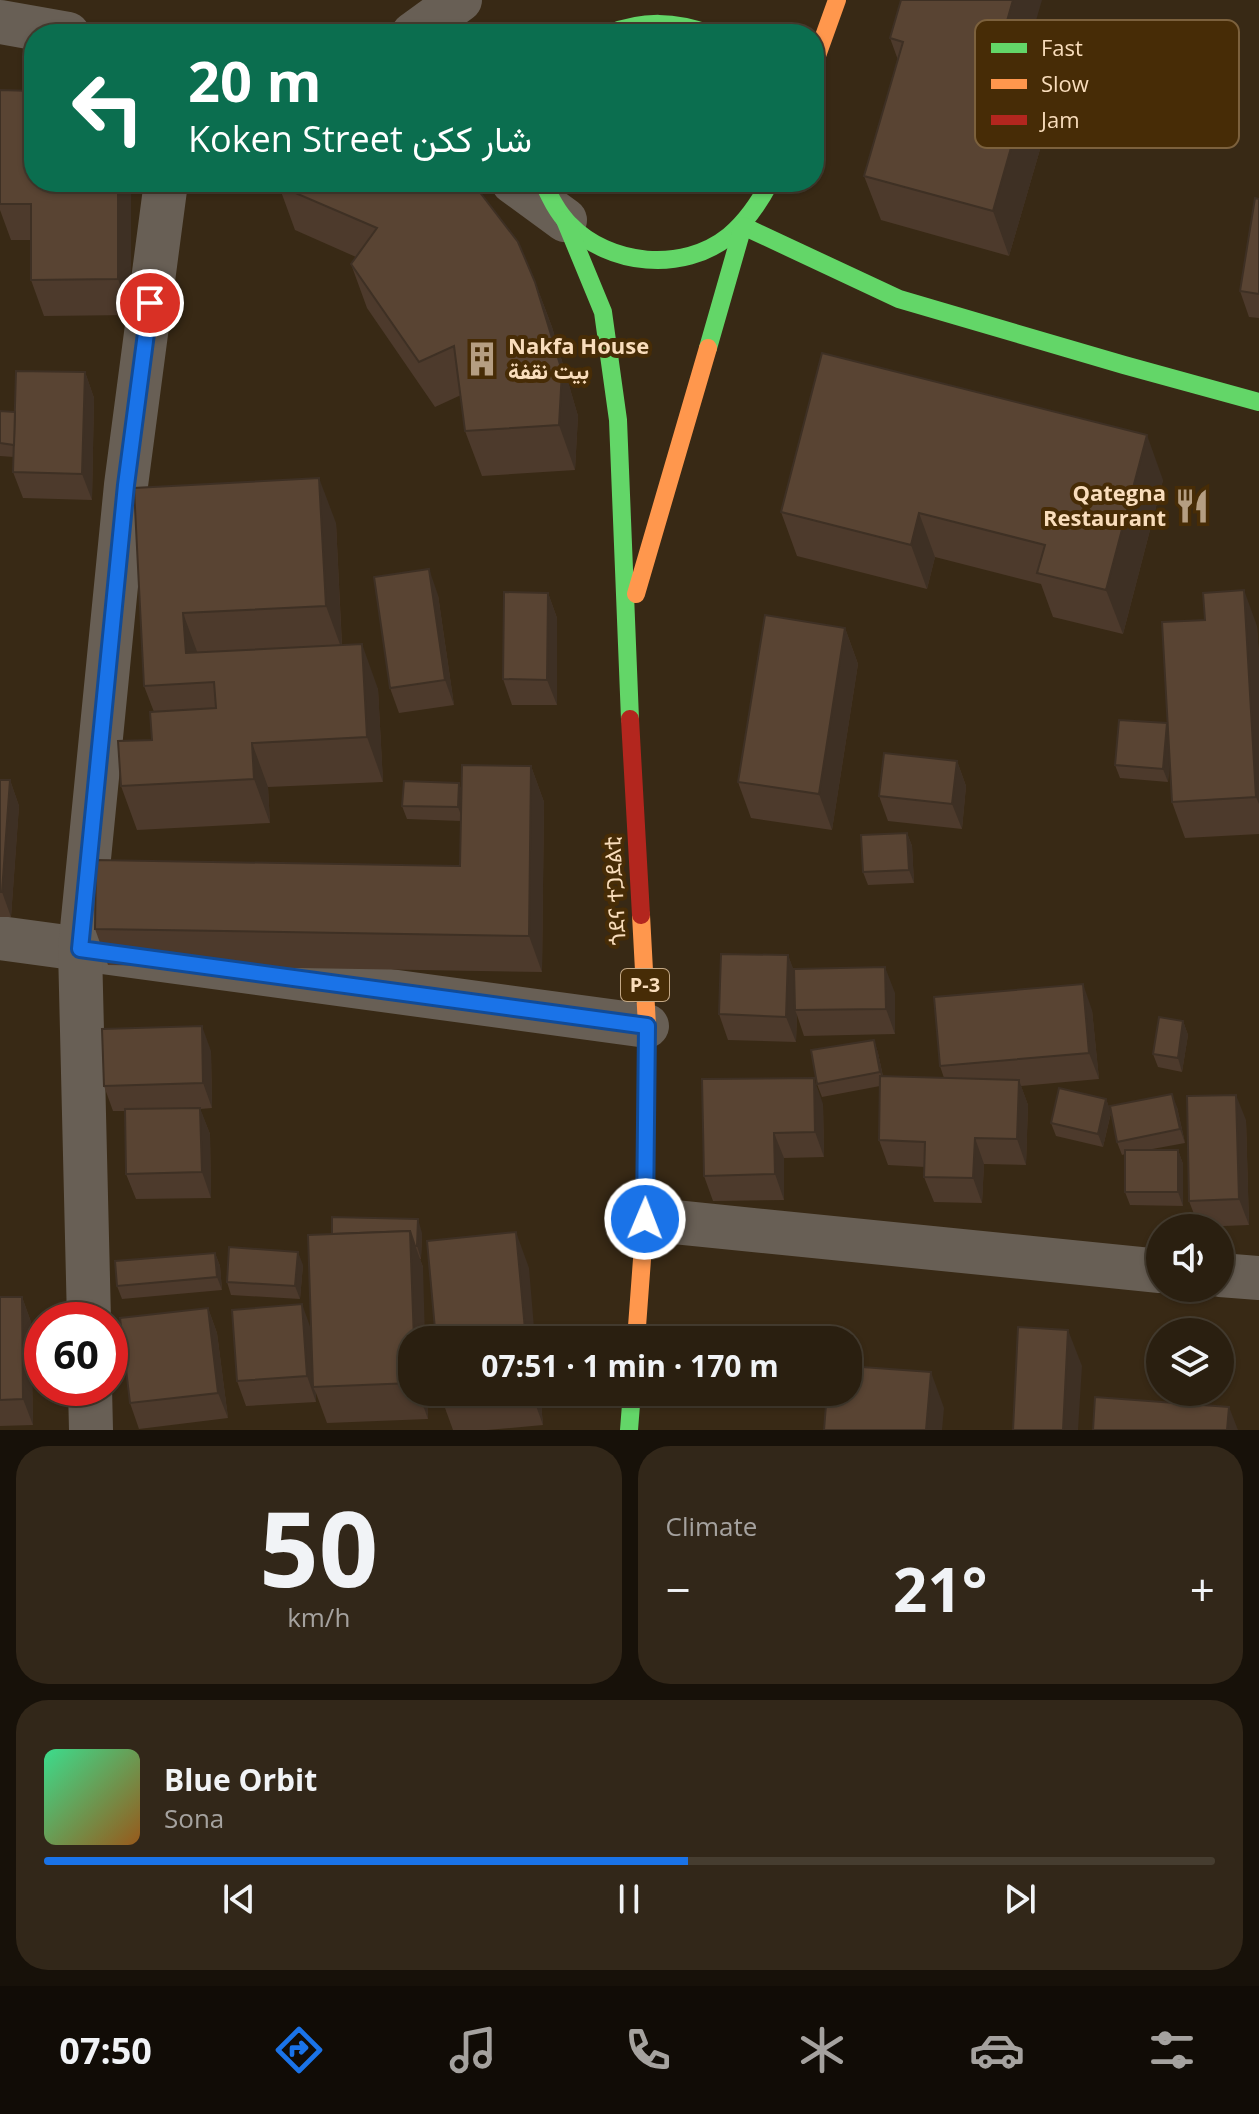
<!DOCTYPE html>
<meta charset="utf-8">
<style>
:root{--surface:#2a1f10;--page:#322719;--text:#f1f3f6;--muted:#a5a29f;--line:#463d30;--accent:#1a73e8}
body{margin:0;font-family:"Open Sans",Vazirmatn,"Noto Sans Ethiopic",sans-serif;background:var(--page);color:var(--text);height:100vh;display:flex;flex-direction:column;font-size:30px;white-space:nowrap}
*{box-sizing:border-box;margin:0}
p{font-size:26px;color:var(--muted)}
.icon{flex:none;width:44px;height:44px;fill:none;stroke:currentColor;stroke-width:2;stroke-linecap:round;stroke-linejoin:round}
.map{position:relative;height:1430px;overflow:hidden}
.side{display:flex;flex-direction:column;gap:16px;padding:16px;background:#171109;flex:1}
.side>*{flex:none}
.top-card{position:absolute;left:24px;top:24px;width:800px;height:168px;border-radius:32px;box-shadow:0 2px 6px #0004,0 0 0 2px var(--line);background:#0b6e4f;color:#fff;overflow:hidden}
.tools{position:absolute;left:1146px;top:1214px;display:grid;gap:16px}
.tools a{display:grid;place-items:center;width:88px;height:88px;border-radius:50%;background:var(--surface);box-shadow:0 2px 6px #0004,0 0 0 2px var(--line);font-size:40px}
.speed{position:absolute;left:24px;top:1302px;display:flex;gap:16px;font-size:40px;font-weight:700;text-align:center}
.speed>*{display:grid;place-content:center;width:104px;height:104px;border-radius:50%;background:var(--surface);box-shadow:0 2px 6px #0004,0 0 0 2px var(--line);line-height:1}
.speed .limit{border:12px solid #d22;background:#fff;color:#111}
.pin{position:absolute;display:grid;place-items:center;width:68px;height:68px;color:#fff;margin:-34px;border:4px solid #fff;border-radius:50%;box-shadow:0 2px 8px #0007}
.me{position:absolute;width:88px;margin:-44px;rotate:1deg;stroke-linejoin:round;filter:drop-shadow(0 0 6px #0008)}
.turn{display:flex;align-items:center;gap:28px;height:168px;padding:0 32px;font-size:36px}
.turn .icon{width:104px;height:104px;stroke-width:2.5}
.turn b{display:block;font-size:56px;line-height:68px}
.big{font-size:60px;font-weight:700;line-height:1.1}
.side .tile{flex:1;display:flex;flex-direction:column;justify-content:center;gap:12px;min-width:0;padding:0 28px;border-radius:32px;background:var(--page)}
.side .dial{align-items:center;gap:0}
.dial b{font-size:104px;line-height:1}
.song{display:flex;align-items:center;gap:24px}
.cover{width:96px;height:96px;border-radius:12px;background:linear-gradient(135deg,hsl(150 70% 55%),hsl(30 70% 35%))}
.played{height:8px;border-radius:4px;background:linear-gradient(90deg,var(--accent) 55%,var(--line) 55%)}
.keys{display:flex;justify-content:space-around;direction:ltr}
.heat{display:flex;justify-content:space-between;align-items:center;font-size:44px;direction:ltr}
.side .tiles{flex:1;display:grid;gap:16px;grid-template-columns:1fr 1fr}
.tile:last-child{grid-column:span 2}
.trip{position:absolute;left:398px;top:1326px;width:464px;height:80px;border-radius:32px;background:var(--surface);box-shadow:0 2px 6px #0004,0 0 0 2px var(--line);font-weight:700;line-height:80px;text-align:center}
.dock{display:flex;height:128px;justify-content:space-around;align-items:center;background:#110c06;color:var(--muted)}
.dock .icon{width:56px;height:56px}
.dock .selected{color:var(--accent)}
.dock b{font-size:36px;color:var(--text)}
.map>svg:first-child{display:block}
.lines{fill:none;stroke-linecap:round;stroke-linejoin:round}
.street{stroke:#685f55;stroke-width:44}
.fast{stroke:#63d668;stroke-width:18}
.slow{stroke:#ff974d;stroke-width:18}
.jam{stroke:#b3261e;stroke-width:18}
.wall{fill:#4d3a2c}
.shaded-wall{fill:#3e3024}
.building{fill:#594433;stroke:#3e3024;stroke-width:2}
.route-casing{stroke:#114b97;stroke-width:20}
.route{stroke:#1a73e8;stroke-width:14}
.labels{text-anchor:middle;stroke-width:8;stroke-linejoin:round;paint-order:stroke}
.shield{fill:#472c06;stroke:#c4a885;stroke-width:2}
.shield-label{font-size:20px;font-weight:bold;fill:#f9ddbc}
.poi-label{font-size:22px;font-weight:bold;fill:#f9ddbc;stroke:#472c06;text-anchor:start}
.street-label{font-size:22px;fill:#f9ddbc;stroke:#472c06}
.key{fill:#472c06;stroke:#7c613d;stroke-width:2}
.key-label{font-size:22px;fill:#f9ddbc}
</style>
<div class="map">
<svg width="1259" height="1430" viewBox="0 0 1259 1430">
<rect width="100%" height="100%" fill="#382915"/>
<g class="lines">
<g class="street">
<path d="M 0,22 L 68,34"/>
<path d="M 413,34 L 460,0"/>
<path d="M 513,182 L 565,220"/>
<path d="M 0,938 L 647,1026"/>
<path d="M 645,1219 L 1160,1271"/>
<path d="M 1220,1275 L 1259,1278"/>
<path d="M 89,1320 L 80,949 L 126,485 L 166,182"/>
<path d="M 90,1388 L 91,1430"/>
</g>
<g class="fast">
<path d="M 608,34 C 643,20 675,21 710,34"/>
<path d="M 543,182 C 550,197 557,212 569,224 C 609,266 683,273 729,236 C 747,221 759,203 770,182"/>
<path d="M 565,220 L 603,312 L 618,420 L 630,719"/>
<path d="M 743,226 L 899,299 L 1124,365 L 1259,402"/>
<path d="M 708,348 L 743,226"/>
<path d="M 629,1430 L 632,1392"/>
</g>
<g class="slow">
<path d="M 814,64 L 837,0"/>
<path d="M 636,594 L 708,348"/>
<path d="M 636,1340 L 645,1219 L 647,1026 L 641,915"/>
</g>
<path class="jam" d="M 630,719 L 641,915"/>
</g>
<g class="wall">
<path d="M 890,38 L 1024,62 L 1055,70 L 1060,83 L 1047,134 L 1035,131 L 1041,146 L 1009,256 L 881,220 L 864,176 L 898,60 Z"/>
<path d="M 0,90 L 34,182 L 131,182 L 131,315 L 44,316 L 31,280 L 31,240 L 11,240 L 0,210 Z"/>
<path d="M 279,186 L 535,282 L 552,327 L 578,416 L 575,470 L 482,476 L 465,431 L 461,395 L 435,407 L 367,308 L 351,264 L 356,257 L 295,230 Z"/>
<path d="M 1259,199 L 1259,318 L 1249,317 L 1240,291 Z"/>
<path d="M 85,372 L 94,398 L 92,500 L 23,498 L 13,472 L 14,457 L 0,456 L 0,411 L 15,412 Z"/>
<path d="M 1163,480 L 1123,634 L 1053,617 L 1041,584 L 935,557 L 927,589 L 797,556 L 781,512 Z"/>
<path d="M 134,488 L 336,523 L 342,645 L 378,689 L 383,782 L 268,787 L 270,823 L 137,830 L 121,786 L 152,740 L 154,712 L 144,686 Z"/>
<path d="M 548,593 L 557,618 L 557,705 L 512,705 L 503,679 Z"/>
<path d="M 438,595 L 454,705 L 399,713 L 390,688 Z"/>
<path d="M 1257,626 L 1259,657 L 1259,834 L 1185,838 L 1172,802 L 1170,759 L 1168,782 L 1120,778 L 1115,765 L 1167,723 Z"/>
<path d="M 845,628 L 858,664 L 832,830 L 751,818 L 738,782 Z"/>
<path d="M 957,761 L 966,786 L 962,829 L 888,821 L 879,796 Z"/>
<path d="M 531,766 L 544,802 L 542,972 L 108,965 L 95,929 L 460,866 L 461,821 L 407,819 L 402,806 L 459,783 L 462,792 Z"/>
<path d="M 0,780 L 10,780 L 19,806 L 11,917 L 0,917 Z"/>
<path d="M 907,833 L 912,846 L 914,883 L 868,885 L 863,872 Z"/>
<path d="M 788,955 L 794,972 L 895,993 L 895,1034 L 804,1036 L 797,1015 L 796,1042 L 728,1040 L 719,1014 Z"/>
<path d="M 1092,1010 L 1099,1079 L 1021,1086 L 1028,1105 L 1026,1165 L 984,1164 L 982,1203 L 934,1202 L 924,1177 L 925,1167 L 888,1165 L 879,1140 L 880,1086 L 822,1097 L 817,1084 L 874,1040 L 878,1053 L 883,1076 L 944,1078 L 940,1066 Z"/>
<path d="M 1183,1021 L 1188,1035 L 1182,1072 L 1158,1067 L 1153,1054 Z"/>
<path d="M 211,1051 L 212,1108 L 200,1109 L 210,1134 L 211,1198 L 136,1199 L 126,1174 L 125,1111 L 113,1111 L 104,1086 Z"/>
<path d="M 1106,1099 L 1110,1110 L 1177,1107 L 1185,1143 L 1147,1150 L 1178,1150 L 1183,1164 L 1183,1206 L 1130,1205 L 1125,1192 L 1125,1154 L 1122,1155 L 1117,1142 L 1111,1113 L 1103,1147 L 1056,1136 L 1051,1123 Z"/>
<path d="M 823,1104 L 824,1157 L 784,1158 L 784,1200 L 713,1201 L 704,1176 Z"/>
<path d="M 1246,1120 L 1249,1225 L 1199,1227 L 1189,1201 Z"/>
<path d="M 422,1233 L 421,1259 L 420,1259 L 423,1267 L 412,1340 L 412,1392 L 427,1392 L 428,1419 L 327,1423 L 316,1393 L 316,1402 L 246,1406 L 237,1381 L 311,1329 Z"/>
<path d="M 215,1253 L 220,1266 L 222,1290 L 122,1299 L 117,1286 Z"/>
<path d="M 303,1265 L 300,1299 L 231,1295 L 227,1282 Z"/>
<path d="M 0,1297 L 22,1297 L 31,1322 L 33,1425 L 0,1426 Z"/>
<path d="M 208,1308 L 217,1333 L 228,1418 L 139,1429 L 130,1403 Z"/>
<path d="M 441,1392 L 540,1392 L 543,1425 L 487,1430 L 453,1430 L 441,1397 Z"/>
</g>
<g class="shaded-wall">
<path d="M 1013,0 L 1042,0 L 1009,113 L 987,91 Z"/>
<path d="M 1055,70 L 1060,83 L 1047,134 L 1042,121 Z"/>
<path d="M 1024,102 L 1041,146 L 1009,256 L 993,211 Z"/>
<path d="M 118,182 L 131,182 L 131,315 L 118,279 Z"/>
<path d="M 535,282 L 552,327 L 578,416 L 575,470 L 559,425 Z"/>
<path d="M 85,372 L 94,398 L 92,500 L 82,474 Z"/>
<path d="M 1147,435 L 1163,480 L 1123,634 L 1106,590 Z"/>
<path d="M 319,478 L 336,523 L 342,650 L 326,606 Z"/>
<path d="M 919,513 L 935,557 L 927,589 L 911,545 Z"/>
<path d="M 429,569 L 438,595 L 454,705 L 445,680 Z"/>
<path d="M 1244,590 L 1257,626 L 1259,657 L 1259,804 L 1256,797 Z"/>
<path d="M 548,593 L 557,618 L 557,705 L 547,680 Z"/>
<path d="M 183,613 L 199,657 L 186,653 Z"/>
<path d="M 845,628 L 858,664 L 832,830 L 819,794 Z"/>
<path d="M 362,644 L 378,689 L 383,782 L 367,737 Z"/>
<path d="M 1167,723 L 1172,737 L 1168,782 L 1163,769 Z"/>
<path d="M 252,743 L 268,787 L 270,823 L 254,779 Z"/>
<path d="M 957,761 L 966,786 L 962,829 L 952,804 Z"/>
<path d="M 531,766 L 544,802 L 542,972 L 529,936 Z"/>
<path d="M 10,780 L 19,806 L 11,917 L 2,892 Z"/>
<path d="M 459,783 L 463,797 L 463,821 L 458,807 Z"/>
<path d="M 907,833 L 912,846 L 914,883 L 909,870 Z"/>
<path d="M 788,955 L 798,981 L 795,1010 L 797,1015 L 796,1042 L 786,1017 Z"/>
<path d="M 885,967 L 895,993 L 895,1034 L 886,1009 Z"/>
<path d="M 1083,984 L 1092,1010 L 1099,1079 L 1089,1053 Z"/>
<path d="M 1183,1021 L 1188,1035 L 1182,1072 L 1178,1058 Z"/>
<path d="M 202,1026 L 211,1051 L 212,1108 L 203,1083 Z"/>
<path d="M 874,1040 L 878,1053 L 885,1086 L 880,1072 Z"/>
<path d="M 814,1078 L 823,1104 L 824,1157 L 815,1132 Z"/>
<path d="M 1019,1080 L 1028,1105 L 1026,1165 L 1017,1139 Z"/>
<path d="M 1172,1094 L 1177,1107 L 1185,1143 L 1180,1129 Z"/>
<path d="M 1236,1095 L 1246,1120 L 1249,1225 L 1239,1199 Z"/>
<path d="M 1106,1099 L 1111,1112 L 1103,1147 L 1098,1134 Z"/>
<path d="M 200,1108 L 210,1134 L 211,1198 L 202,1172 Z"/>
<path d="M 774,1133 L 784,1158 L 784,1200 L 775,1174 Z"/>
<path d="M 975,1138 L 984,1164 L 982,1203 L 973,1178 Z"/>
<path d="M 1178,1150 L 1183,1164 L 1183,1206 L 1178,1192 Z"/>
<path d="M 418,1219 L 422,1233 L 421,1259 L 417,1246 Z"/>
<path d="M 410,1231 L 423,1267 L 425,1340 L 414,1340 Z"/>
<path d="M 516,1232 L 529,1268 L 535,1340 L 526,1340 Z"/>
<path d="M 298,1252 L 303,1265 L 300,1299 L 295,1286 Z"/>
<path d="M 215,1253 L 220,1266 L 222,1290 L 217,1277 Z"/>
<path d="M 22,1297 L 31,1322 L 33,1425 L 23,1399 Z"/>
<path d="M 302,1304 L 311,1329 L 313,1387 L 316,1393 L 316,1402 L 307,1376 Z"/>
<path d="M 208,1308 L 217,1333 L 228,1418 L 218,1393 Z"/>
<path d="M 1068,1330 L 1082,1366 L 1078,1430 L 1063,1430 Z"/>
<path d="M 931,1372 L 944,1408 L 942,1430 L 926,1430 Z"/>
<path d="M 418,1392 L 427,1392 L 428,1419 Z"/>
<path d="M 531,1392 L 540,1392 L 543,1425 Z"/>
<path d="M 1229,1407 L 1238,1430 L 1227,1430 Z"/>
</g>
<g class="building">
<path d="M 901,0 L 1013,0 L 987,91 L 1024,102 L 993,211 L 864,176 L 903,42 L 890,38 Z"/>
<path d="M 0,90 L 34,91 L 34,182 L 118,182 L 118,279 L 31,280 L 31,204 L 0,204 Z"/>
<path d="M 280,182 L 472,182 L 518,242 L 535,282 L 562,371 L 559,425 L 465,431 L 454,346 L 419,362 L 351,264 L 377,228 L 279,186 Z"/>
<path d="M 1255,198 L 1259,199 L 1259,294 L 1240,291 Z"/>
<path d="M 822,353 L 1147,435 L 1106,590 L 1037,573 L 1045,545 L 919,513 L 911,545 L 781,512 Z"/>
<path d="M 16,371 L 85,372 L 82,474 L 13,472 Z"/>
<path d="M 0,411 L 15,412 L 14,445 L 0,443 Z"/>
<path d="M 319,478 L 326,606 L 183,613 L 186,653 L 362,644 L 367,737 L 252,743 L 254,779 L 121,786 L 118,741 L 152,740 L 150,712 L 216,708 L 214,682 L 144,686 L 134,488 Z"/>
<path d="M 429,569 L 445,680 L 390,688 L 374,577 Z"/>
<path d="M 1244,590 L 1256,797 L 1172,802 L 1162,622 L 1205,620 L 1203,593 Z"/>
<path d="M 504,592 L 548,593 L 547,680 L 503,679 Z"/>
<path d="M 765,615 L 845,628 L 819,794 L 738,782 Z"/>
<path d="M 1119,720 L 1167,723 L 1163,769 L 1115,765 Z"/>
<path d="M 884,753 L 957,761 L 952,804 L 879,796 Z"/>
<path d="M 462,765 L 531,766 L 529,936 L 95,929 L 96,860 L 460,866 Z"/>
<path d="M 0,780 L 10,780 L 2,892 L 0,892 Z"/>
<path d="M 404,781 L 459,783 L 458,807 L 402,806 Z"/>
<path d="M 907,833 L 909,870 L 863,872 L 861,835 Z"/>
<path d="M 721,954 L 788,955 L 786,1017 L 719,1014 Z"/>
<path d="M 885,967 L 886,1009 L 795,1010 L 794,969 Z"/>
<path d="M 1083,984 L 1089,1053 L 940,1066 L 934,997 Z"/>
<path d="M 1159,1017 L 1183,1021 L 1178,1058 L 1153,1054 Z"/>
<path d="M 202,1026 L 203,1083 L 104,1086 L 102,1029 Z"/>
<path d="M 874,1040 L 880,1072 L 817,1084 L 811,1050 Z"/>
<path d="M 880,1076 L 1019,1080 L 1017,1139 L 975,1138 L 973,1178 L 924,1177 L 925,1142 L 879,1140 Z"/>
<path d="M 814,1078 L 815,1132 L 774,1133 L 775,1174 L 704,1176 L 702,1079 Z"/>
<path d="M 1059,1088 L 1106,1099 L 1098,1134 L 1051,1123 Z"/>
<path d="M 1172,1094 L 1180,1129 L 1117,1142 L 1110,1106 Z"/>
<path d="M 1236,1095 L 1239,1199 L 1189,1201 L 1187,1096 Z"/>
<path d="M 200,1108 L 202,1172 L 126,1174 L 125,1109 Z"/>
<rect x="1125" y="1150" width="53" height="42"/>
<path d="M 332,1217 L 418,1219 L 417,1246 L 415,1246 L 410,1231 L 332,1234 Z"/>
<path d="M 410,1231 L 414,1340 L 412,1340 L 412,1383 L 313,1387 L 308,1235 Z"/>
<path d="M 516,1232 L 526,1340 L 436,1340 L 427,1241 Z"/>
<path d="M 229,1247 L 298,1252 L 295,1286 L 227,1282 Z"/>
<path d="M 215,1253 L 217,1277 L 117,1286 L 115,1261 Z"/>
<path d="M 0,1297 L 22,1297 L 23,1399 L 0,1400 Z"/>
<path d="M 302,1304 L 307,1376 L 237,1381 L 232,1310 Z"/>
<path d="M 208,1308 L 218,1393 L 130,1403 L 120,1318 Z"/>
<path d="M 1018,1327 L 1068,1330 L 1063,1430 L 1013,1430 Z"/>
<path d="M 848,1366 L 931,1372 L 926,1430 L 824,1430 L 827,1392 L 848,1392 Z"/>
<path d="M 441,1392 L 495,1392 L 441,1397 Z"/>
<path d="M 1095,1397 L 1229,1407 L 1227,1430 L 1093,1430 Z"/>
</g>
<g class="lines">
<g class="route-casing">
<path id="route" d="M 150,303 L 126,485 L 80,949 L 647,1026 L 645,1219"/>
</g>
<use href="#route" class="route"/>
</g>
<defs>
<g id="building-bare" transform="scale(2.76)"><path d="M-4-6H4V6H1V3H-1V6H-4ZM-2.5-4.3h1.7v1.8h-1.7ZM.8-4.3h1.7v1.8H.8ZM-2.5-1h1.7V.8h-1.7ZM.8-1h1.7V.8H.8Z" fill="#b59e82" stroke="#472c06" stroke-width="2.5" paint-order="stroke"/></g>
<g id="restaurant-bare" transform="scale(2.76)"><path d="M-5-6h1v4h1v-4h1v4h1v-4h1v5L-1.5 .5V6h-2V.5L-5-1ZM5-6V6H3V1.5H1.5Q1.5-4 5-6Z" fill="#b59e82" stroke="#472c06" stroke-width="2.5" paint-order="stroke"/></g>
</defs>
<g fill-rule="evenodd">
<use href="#building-bare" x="482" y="359"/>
<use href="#restaurant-bare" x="1192" y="506"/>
</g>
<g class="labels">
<rect class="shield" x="621" y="969" width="48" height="32" rx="6"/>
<g class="shield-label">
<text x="645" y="992">P-3</text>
</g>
<g class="poi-label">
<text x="508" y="354">Nakfa House<tspan x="508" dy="25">بيت نقفة</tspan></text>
<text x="1166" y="501" text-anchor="end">Qategna<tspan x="1166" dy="25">Restaurant</tspan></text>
</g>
<g class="street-label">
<text transform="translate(615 891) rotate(-93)" y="8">ጎደና ተጋደልቲ</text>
</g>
</g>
<rect x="975" y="20" width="264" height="128" rx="12" class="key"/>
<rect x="991" y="43" width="36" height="10" fill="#63d668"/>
<rect x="991" y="79" width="36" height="10" fill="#ff974d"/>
<rect x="991" y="115" width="36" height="10" fill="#b3261e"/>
<g class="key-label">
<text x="1041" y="56">Fast</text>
<text x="1041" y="92">Slow</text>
<text x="1041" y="128">Jam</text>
</g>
</svg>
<div class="tools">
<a><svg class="icon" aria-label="sound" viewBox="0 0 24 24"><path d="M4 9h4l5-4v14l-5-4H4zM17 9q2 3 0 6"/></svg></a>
<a><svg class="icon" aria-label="layers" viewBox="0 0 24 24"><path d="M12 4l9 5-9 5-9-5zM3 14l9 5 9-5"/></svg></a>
</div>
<div class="speed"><div class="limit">60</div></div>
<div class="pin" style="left:150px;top:303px;background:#d93025"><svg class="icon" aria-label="arrive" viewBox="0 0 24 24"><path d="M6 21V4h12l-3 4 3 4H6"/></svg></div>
<svg class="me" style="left:645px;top:1219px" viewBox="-20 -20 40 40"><circle r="17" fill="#1a73e8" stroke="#fff" stroke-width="3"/><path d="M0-11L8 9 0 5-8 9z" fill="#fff"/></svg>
<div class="trip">07:51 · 1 min · 170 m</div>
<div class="top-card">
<div class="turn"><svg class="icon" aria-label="left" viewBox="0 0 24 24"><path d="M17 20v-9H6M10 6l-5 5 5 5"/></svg><div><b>20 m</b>Koken Street شار ككن</div></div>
</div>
</div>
<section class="side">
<div class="tiles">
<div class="tile dial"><b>50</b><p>km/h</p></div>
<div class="tile"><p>Climate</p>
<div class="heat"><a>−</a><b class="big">21°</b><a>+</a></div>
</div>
<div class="tile">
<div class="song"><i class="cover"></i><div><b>Blue Orbit</b><p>Sona</p></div></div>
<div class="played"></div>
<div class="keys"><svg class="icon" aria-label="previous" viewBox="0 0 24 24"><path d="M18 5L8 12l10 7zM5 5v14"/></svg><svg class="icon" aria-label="pause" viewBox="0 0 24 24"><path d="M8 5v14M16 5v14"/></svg><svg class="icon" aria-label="next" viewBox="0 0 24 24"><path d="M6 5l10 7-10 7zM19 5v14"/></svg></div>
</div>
</div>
</section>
<nav class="dock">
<b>07:50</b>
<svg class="icon selected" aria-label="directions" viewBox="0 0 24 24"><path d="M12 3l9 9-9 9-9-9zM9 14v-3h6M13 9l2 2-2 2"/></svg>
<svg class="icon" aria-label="music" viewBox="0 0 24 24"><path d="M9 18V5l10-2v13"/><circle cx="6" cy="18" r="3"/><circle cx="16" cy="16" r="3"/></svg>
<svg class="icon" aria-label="phone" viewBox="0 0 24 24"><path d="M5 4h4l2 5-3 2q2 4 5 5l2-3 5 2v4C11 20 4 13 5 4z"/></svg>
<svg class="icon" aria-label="climate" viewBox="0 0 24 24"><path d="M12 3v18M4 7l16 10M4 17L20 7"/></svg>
<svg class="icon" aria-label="car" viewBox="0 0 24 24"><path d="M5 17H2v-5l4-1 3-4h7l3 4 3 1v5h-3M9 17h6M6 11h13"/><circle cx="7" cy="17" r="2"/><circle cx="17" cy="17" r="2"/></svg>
<svg class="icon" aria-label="filters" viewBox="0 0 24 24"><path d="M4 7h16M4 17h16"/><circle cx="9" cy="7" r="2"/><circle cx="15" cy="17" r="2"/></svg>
</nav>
